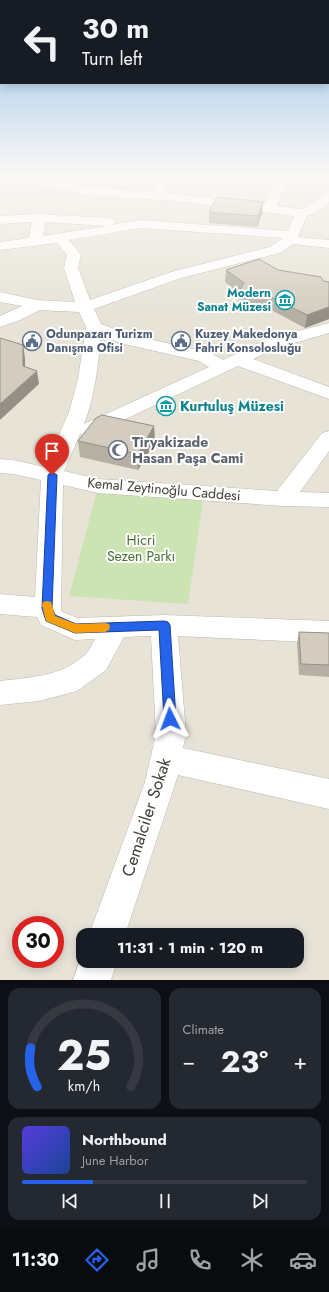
<!DOCTYPE html>
<meta charset="utf-8">
<style>
:root{--surface:#171b24;--page:#242831;--text:#f1f3f6;--muted:#9ea1a6;--line:#363941;--accent:#2563eb}
body{margin:0;font-family:Jost,sans-serif;background:var(--page);color:var(--text);height:100vh;display:flex;flex-direction:column;font-size:15px;white-space:nowrap}
*{box-sizing:border-box;margin:0}
p{font-size:13px;color:var(--muted)}
.icon{flex:none;width:22px;height:22px;fill:none;stroke:currentColor;stroke-width:2;stroke-linecap:round;stroke-linejoin:round}
.map{position:relative;height:980px;overflow:hidden}
.sheet{display:flex;flex-direction:column;gap:8px;padding:8px;background:#0d0f14;flex:1}
.sheet>*{flex:none}
.hud{position:absolute;left:0px;top:0px;width:329px;height:84px;box-shadow:0 2px 10px #0003;background:#171b24;color:var(--text);overflow:hidden}
.speed{position:absolute;left:12px;top:916px;display:flex;gap:8px;font-size:20px;font-weight:700;text-align:center}
.speed>*{display:grid;place-content:center;width:52px;height:52px;border-radius:50%;background:var(--surface);box-shadow:0 2px 10px #0003;line-height:1}
.speed .limit{border:6px solid #d22;background:#fff;color:#111}
.pin{position:absolute;display:grid;place-items:center;width:34px;height:34px;color:#fff;margin:-41px -17px;border-radius:50% 50% 50% 0;rotate:-45deg;box-shadow:0 0 4px #0007}
.pin .icon{rotate:45deg}
.me{position:absolute;width:44px;margin:-22px;rotate:357deg;stroke-linejoin:round;filter:drop-shadow(0 0 3px #0008)}
.turn{display:flex;align-items:center;gap:14px;height:84px;padding:0 16px;font-size:18px}
.turn .icon{width:52px;height:52px;stroke-width:2.5}
.turn b{display:block;font-size:28px;line-height:34px}
.big{font-size:30px;font-weight:700;line-height:1.1}
.sheet .widget{flex:1;display:flex;flex-direction:column;justify-content:center;gap:6px;min-width:0;padding:0 14px;border-radius:12px;background:var(--page)}
.sheet .dial{align-items:center;gap:0}
.dial svg{height:104px;overflow:visible;fill:none;stroke:var(--line);stroke-width:7;stroke-linecap:round;text-anchor:middle}
.dial text{fill:var(--text);stroke:none}
.song{display:flex;align-items:center;gap:12px}
.cover{width:48px;height:48px;border-radius:6px;background:linear-gradient(135deg,hsl(250 70% 55%),hsl(220 70% 35%))}
.played{height:4px;border-radius:2px;background:linear-gradient(90deg,var(--accent) 25%,var(--line) 25%)}
.keys{display:flex;justify-content:space-around;direction:ltr}
.heat{display:flex;justify-content:space-between;align-items:center;font-size:22px;direction:ltr}
.sheet .tiles{flex:1;display:grid;gap:8px;grid-template-columns:1fr 1fr}
.widget:last-child{grid-column:span 2}
.trip{position:absolute;left:76px;top:928px;width:228px;height:40px;border-radius:12px;background:var(--surface);box-shadow:0 2px 10px #0003;font-weight:700;line-height:40px;text-align:center}
.menu{display:flex;height:64px;justify-content:space-around;align-items:center;background:#090b0e;color:var(--muted)}
.menu .icon{width:28px;height:28px}
.menu .current{color:var(--accent)}
.menu b{font-size:18px;color:var(--text)}
.map>svg:first-child{display:block}
.residential{fill:#e7e3d7;fill-rule:evenodd}
.green{fill:#cce4b4}
.lines{fill:none;stroke-linecap:round;stroke-linejoin:round}
.minor-casing{stroke:#beb9ac;stroke-width:1}
.minor{fill:#fff;fill-rule:evenodd}
.wall{fill:#b6b0a4}
.shaded-wall{fill:#949086}
.building{fill:#d4cdbf;stroke:#949086}
.route{fill:#2563eb;stroke:#184099}
.slow{fill:#f59e0b}
.labels{text-anchor:middle;stroke-width:4;stroke-linejoin:round;paint-order:stroke}
.far-culture-label{font-size:12px;font-weight:bold;fill:#0d838f;stroke:#fff;text-anchor:end}
.far-service-label{font-size:12px;font-weight:bold;fill:#4e5e75;stroke:#fff;text-anchor:start}
.culture-label{font-size:14px;font-weight:bold;fill:#0d838f;stroke:#fff;text-anchor:start}
.worship-label{font-size:14px;font-weight:bold;fill:#5b616d;stroke:#fff;text-anchor:start}
.street-label{font-size:14px;fill:#464138;stroke:#fff}
.park-label{font-size:14px;fill:#45742f;stroke:#fff}
.near-street-label{font-size:17px;fill:#464138;stroke:#fff}
</style>
<div class="map">
<svg width="329" height="980" viewBox="0 0 329 980">
<rect width="100%" height="100%" fill="#f3f0e9"/>
<path class="residential" d="M 0,175 L 329,175 L 329,980 L 0,980 ZM 21,925 L 55,925 L 55,959 L 21,959 ZM 83,935 L 297,935 L 297,961 L 83,961 Z"/>
<path class="green" d="M 97,491 L 203,501 L 188,604 L 69,596 Z"/>
<g class="lines">
<g class="minor-casing">
<g id="minor">
<path d="M 12,175 L 28,175 L 86,187 L 153,192 L 159,175 L 171,175 L 165,193 L 264,204 L 278,175 L 290,175 L 276,206 L 301,209 L 305,208 L 325,193 L 329,192 L 329,202 L 313,214 L 307,215 L 298,237 L 329,240 L 329,248 L 293,244 L 280,253 L 181,278 L 94,309 L 101,324 L 131,335 L 211,353 L 223,360 L 268,339 L 329,323 L 329,333 L 280,347 L 253,359 L 329,387 L 329,399 L 238,366 L 94,434 L 87,436 L 80,434 L 64,471 L 98,479 L 277,491 L 322,433 L 329,431 L 329,451 L 300,492 L 329,493 L 329,507 L 283,506 L 98,493 L 63,485 L 61,611 L 77,618 L 164,615 L 329,621 L 329,643 L 178,636 L 186,734 L 183,748 L 329,779 L 329,809 L 178,775 L 125,935 L 89,935 L 145,782 L 156,734 L 151,636 L 124,637 L 106,670 L 77,691 L 39,701 L 0,705 L 0,681 C 32,677 60,677 85,655 C 89,651 92,644 95,639 L 75,640 L 66,636 L 41,625 L 37,617 L 0,614 L 0,594 L 35,597 L 41,480 L 13,474 L 0,473 L 0,459 L 13,460 L 45,467 L 69,412 L 78,379 L 86,327 L 79,312 L 40,310 L 20,320 L 0,327 L 0,316 L 22,306 L 0,302 L 0,292 L 37,300 L 75,302 L 64,268 L 67,255 L 57,243 L 0,250 L 0,242 L 29,238 L 32,222 L 0,224 L 0,216 L 39,214 L 108,218 L 113,219 L 115,222 L 112,225 L 140,220 L 288,231 L 294,216 L 177,201 L 86,195 L 22,181 ZM 45,222 L 107,226 L 43,236 ZM 140,228 L 283,238 L 270,247 L 171,272 L 90,300 L 78,268 L 81,255 L 69,240 ZM 101,335 L 120,343 L 199,361 L 209,367 L 84,424 C 95,396 98,365 101,335 Z"/>
<path d="M 83,952 L 83,961 L 117,961 L 111,980 L 73,980 Z"/>
</g>
</g>
<use href="#minor" class="minor"/>
</g>
<g class="wall">
<path d="M 263,202 L 262,213 L 257,227 L 209,223 L 209,212 Z"/>
<path d="M 226,270 L 278,270 L 323,281 L 329,282 L 329,319 L 305,328 L 264,306 L 238,305 L 239,293 L 225,282 Z"/>
<path d="M 154,426 L 155,442 L 138,470 L 80,457 L 78,441 Z"/>
<path d="M 299,632 L 329,633 L 329,677 L 299,675 L 297,643 Z"/>
</g>
<g class="shaded-wall">
<path d="M 263,202 L 262,213 L 257,227 L 258,216 Z"/>
<path d="M 329,307 L 329,319 L 305,328 L 307,315 Z"/>
<path d="M 23,345 L 25,358 L 25,379 L 23,366 Z"/>
<path d="M 37,371 L 39,384 L 0,420 L 0,404 Z"/>
<path d="M 154,426 L 155,442 L 138,470 L 138,454 Z"/>
</g>
<g class="building">
<path d="M 217,197 L 263,202 L 258,216 L 209,212 Z"/>
<path d="M 259,259 L 278,270 L 321,277 L 323,281 L 329,282 L 329,307 L 307,315 L 265,294 L 239,292 L 244,283 L 226,270 Z"/>
<path d="M 0,338 L 23,345 L 23,366 L 37,371 L 0,404 Z"/>
<path d="M 102,415 L 154,426 L 138,454 L 78,441 L 96,418 Z"/>
<path d="M 299,632 L 329,633 L 329,665 L 301,664 Z"/>
</g>
<linearGradient id="sky" x2="0" y2="1"><stop stop-color="#8fbee9"/><stop offset="0.56" stop-color="#faf8f5"/><stop offset="1" stop-color="#faf8f5" stop-opacity="0"/></linearGradient>
<rect width="329" height="313" fill="url(#sky)"/>
<path class="route" d="M 52,472 L 57,475 L 52,608 L 55,615 L 76,624 L 164,621 L 168,622 L 170,625 L 176,719 L 174,723 L 170,724 L 165,723 L 164,719 L 159,630 L 75,633 L 46,621 L 42,608 L 48,475 Z"/>
<path class="slow" d="M 47,601 L 51,602 L 55,616 L 76,624 L 105,623 L 109,624 L 110,627 L 109,630 L 105,632 L 75,633 L 46,621 L 42,605 L 43,602 Z"/>
<defs>
<g id="museum-ring" transform="scale(1)"><circle r="9.5" fill="#fff" stroke="#0f9aa8" stroke-width="1.5"/><path d="M0-6L6-3V-2H-6V-3ZM-5-1h2V3h-2ZM-1-1h2V3h-2ZM3-1h2V3H3ZM-6 4H6V6H-6Z" fill="#0f9aa8"/></g>
<g id="civic-ring" transform="scale(1)"><circle r="9.5" fill="#fff" stroke="#5c6f8a" stroke-width="1.5"/><path d="M-.6-6.5H3V-4.5H.6V-3L4-1V1h2V6H-6V1h2V-1L-.6-3ZM-1.2 2.5V6h2.4V2.5Z" fill="#5c6f8a"/></g>
<g id="mosque-ring" transform="scale(1)"><circle r="9.5" fill="#fff" stroke="#6b7280" stroke-width="1.5"/><path d="M3.5-4.9A6 6 0 1 0 3.5 4.9A5 5 0 1 1 3.5-4.9Z" fill="#6b7280"/></g>
</defs>
<g fill-rule="evenodd">
<use href="#museum-ring" x="285" y="300"/>
<use href="#civic-ring" x="32" y="341"/>
<use href="#civic-ring" x="181" y="341"/>
<use href="#museum-ring" x="166" y="406"/>
<use href="#mosque-ring" x="118" y="450"/>
</g>
<g class="labels">
<g class="far-culture-label">
<text x="271" y="297">Modern<tspan x="271" dy="14">Sanat Müzesi</tspan></text>
</g>
<g class="far-service-label">
<text x="46" y="338">Odunpazarı Turizm<tspan x="46" dy="14">Danışma Ofisi</tspan></text>
<text x="195" y="338">Kuzey Makedonya<tspan x="195" dy="14">Fahri Konsolosluğu</tspan></text>
</g>
<g class="culture-label">
<text x="180" y="411">Kurtuluş Müzesi</text>
</g>
<g class="worship-label">
<text x="132" y="447">Tiryakizade<tspan x="132" dy="16">Hasan Paşa Cami</tspan></text>
</g>
<g class="street-label">
<text transform="translate(164 489) rotate(5)" y="5">Kemal Zeytinoğlu Caddesi</text>
</g>
<g class="park-label">
<text x="141" y="545">Hicri<tspan x="141" dy="16">Sezen Parkı</tspan></text>
</g>
<g class="near-street-label">
<text transform="translate(146 817) rotate(-72)" y="6">Cemalciler Sokak</text>
</g>
</g>
</svg>
<div class="speed"><div class="limit">30</div></div>
<div class="pin" style="left:52px;top:475px;background:#d93025"><svg class="icon" aria-label="arrive" viewBox="0 0 24 24"><path d="M6 21V4h12l-3 4 3 4H6"/></svg></div>
<svg class="me" style="left:170px;top:719px" viewBox="-20 -20 40 40"><path d="M0-17L14 15 0 8-14 15z" fill="#2563eb" stroke="#fff" stroke-width="4"/></svg>
<div class="trip">11:31 · 1 min · 120 m</div>
<div class="hud">
<div class="turn"><svg class="icon" aria-label="left" viewBox="0 0 24 24"><path d="M17 20v-9H6M10 6l-5 5 5 5"/></svg><div><b>30 m</b>Turn left</div></div>
</div>
</div>
<section class="sheet">
<div class="tiles">
<div class="widget dial"><svg viewBox="0 0 100 80">
<path d="M14 69A42 42 0 1 1 86 69"/>
<path d="M14 69A42 42 0 0 1 9 39" stroke="#2563eb"/>
<text x="50" y="56" font-size="32" font-weight="700">25</text>
<text x="50" y="72" font-size="11">km/h</text>
</svg></div>
<div class="widget"><p>Climate</p>
<div class="heat"><a>−</a><b class="big">23°</b><a>+</a></div>
</div>
<div class="widget">
<div class="song"><i class="cover"></i><div><b>Northbound</b><p>June Harbor</p></div></div>
<div class="played"></div>
<div class="keys"><svg class="icon" aria-label="previous" viewBox="0 0 24 24"><path d="M18 5L8 12l10 7zM5 5v14"/></svg><svg class="icon" aria-label="pause" viewBox="0 0 24 24"><path d="M8 5v14M16 5v14"/></svg><svg class="icon" aria-label="next" viewBox="0 0 24 24"><path d="M6 5l10 7-10 7zM19 5v14"/></svg></div>
</div>
</div>
</section>
<nav class="menu">
<b>11:30</b>
<svg class="icon current" aria-label="directions" viewBox="0 0 24 24"><path d="M12 3l9 9-9 9-9-9zM9 14v-3h6M13 9l2 2-2 2"/></svg>
<svg class="icon" aria-label="music" viewBox="0 0 24 24"><path d="M9 18V5l10-2v13"/><circle cx="6" cy="18" r="3"/><circle cx="16" cy="16" r="3"/></svg>
<svg class="icon" aria-label="phone" viewBox="0 0 24 24"><path d="M5 4h4l2 5-3 2q2 4 5 5l2-3 5 2v4C11 20 4 13 5 4z"/></svg>
<svg class="icon" aria-label="climate" viewBox="0 0 24 24"><path d="M12 3v18M4 7l16 10M4 17L20 7"/></svg>
<svg class="icon" aria-label="car" viewBox="0 0 24 24"><path d="M5 17H2v-5l4-1 3-4h7l3 4 3 1v5h-3M9 17h6M6 11h13"/><circle cx="7" cy="17" r="2"/><circle cx="17" cy="17" r="2"/></svg>
</nav>
